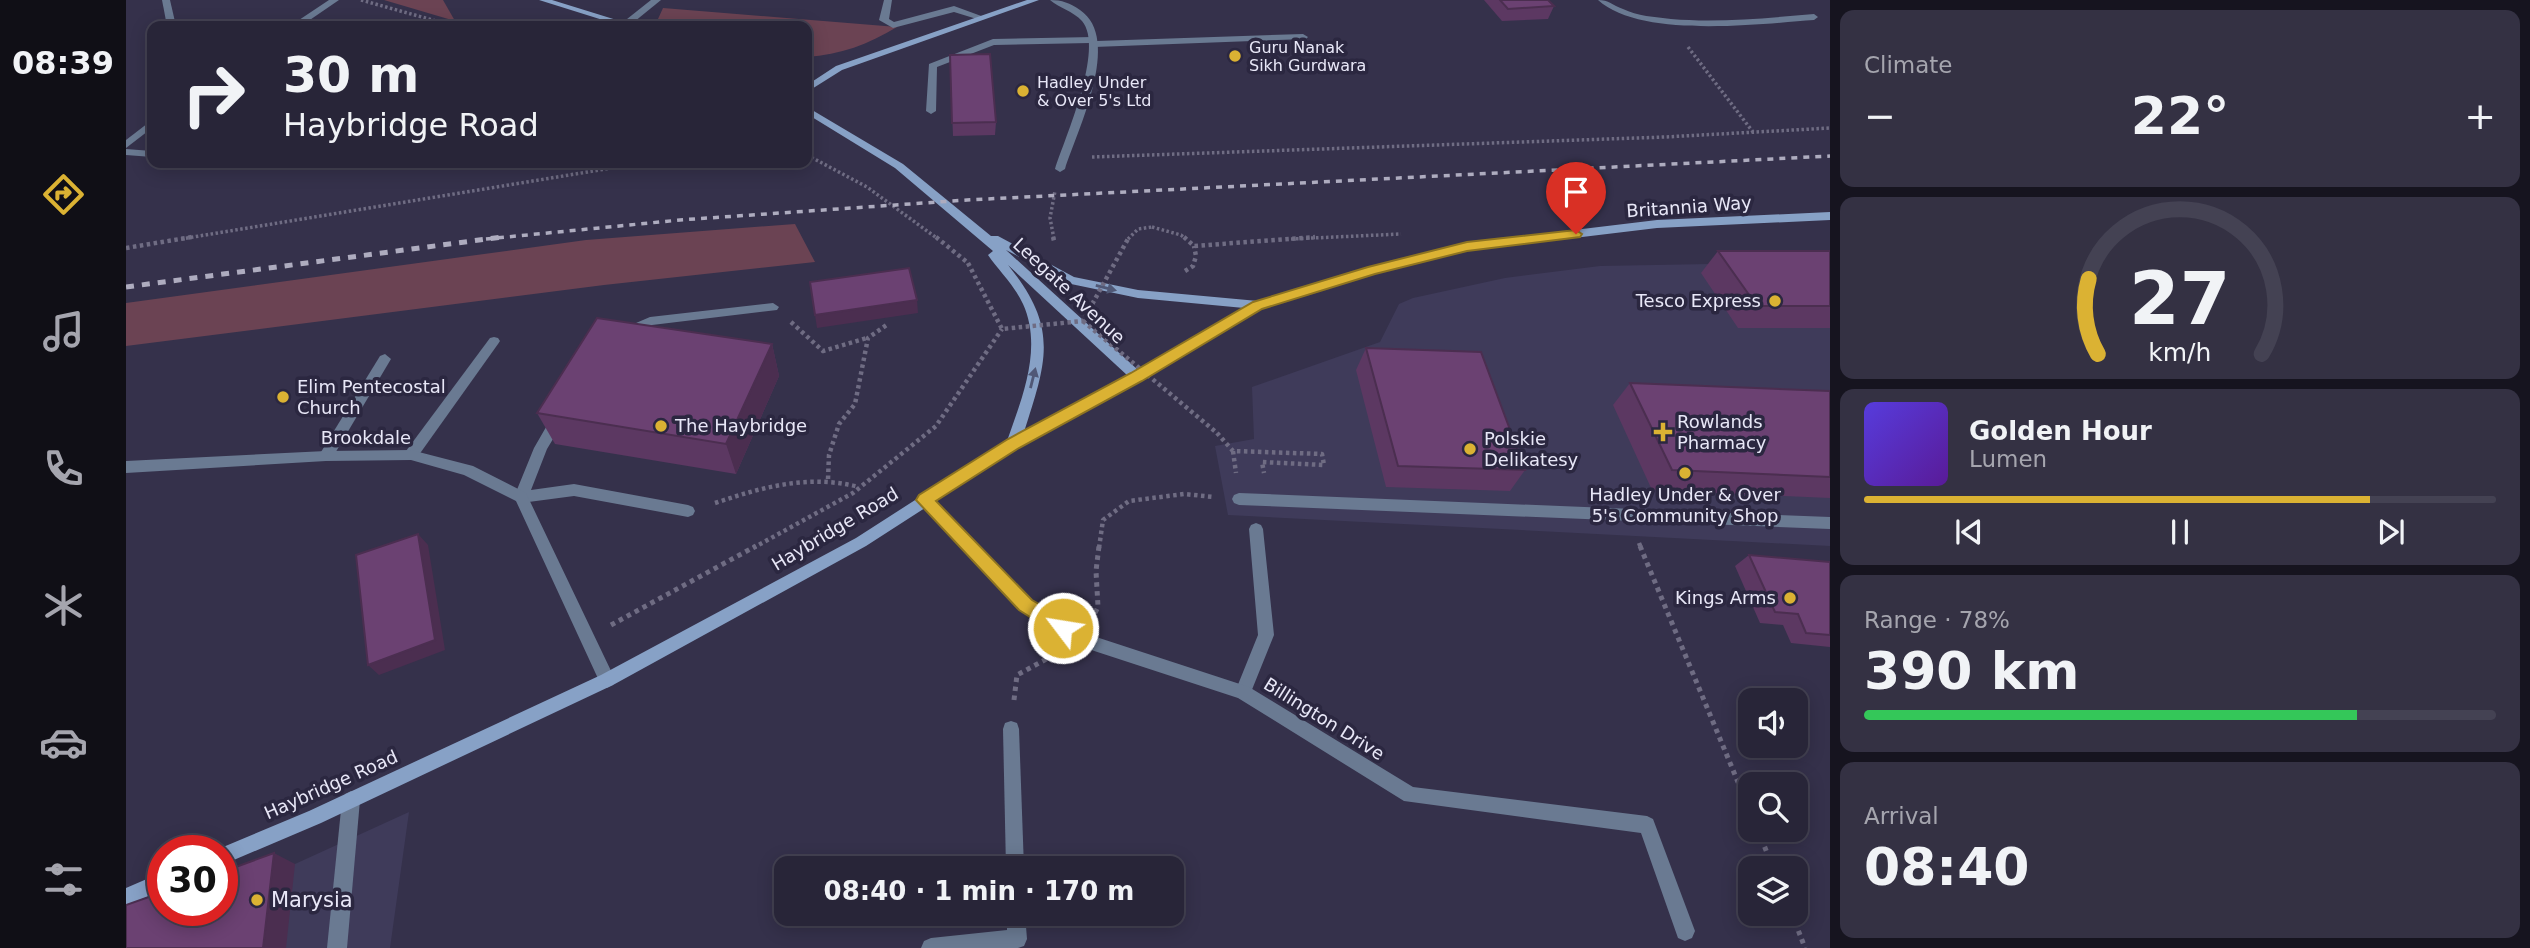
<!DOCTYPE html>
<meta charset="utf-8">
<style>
:root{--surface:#282538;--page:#343143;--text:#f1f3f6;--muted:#a5a5ae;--line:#444253;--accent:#dbb233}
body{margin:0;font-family:"DejaVu Sans",sans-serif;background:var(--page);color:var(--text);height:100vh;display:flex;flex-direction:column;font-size:26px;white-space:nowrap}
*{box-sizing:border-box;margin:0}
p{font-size:23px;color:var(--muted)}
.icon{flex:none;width:38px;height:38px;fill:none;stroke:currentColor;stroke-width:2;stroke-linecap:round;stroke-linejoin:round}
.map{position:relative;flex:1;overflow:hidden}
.sheet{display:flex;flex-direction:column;gap:10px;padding:10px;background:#16141f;width:700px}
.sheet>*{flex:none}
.hud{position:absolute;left:21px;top:21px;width:665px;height:147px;border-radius:14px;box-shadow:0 4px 18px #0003,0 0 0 2px var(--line);background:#282538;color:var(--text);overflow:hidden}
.tools{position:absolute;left:1612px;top:688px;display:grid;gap:14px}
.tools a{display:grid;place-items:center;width:70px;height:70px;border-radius:14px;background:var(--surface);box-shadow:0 4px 18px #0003,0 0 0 2px var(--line);font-size:35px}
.speed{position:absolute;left:21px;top:835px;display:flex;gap:14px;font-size:35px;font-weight:700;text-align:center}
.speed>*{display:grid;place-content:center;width:91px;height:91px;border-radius:50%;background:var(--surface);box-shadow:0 4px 18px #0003,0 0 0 2px var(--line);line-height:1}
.speed .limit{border:10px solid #d22;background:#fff;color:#111}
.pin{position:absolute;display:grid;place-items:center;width:60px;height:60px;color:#fff;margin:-72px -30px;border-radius:50% 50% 50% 0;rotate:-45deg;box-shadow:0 0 7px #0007}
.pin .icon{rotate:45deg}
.me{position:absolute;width:77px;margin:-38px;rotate:301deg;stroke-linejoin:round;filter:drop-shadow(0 0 5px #0008)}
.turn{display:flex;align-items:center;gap:24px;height:147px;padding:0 21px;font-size:32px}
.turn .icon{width:91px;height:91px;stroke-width:2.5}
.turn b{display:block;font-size:49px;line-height:60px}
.big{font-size:52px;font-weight:700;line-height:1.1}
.sheet .card{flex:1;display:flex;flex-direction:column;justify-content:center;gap:10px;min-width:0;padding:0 24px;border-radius:14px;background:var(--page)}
.sheet .dial{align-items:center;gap:0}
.dial svg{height:182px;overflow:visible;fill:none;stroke:var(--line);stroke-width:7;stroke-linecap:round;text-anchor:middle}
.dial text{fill:var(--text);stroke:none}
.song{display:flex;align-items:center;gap:21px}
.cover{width:84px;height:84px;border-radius:10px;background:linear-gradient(135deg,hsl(250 70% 55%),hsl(270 70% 35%))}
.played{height:7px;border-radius:4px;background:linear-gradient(90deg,var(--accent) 80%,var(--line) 80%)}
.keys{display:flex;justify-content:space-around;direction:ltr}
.heat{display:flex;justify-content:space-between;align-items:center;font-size:38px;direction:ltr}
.charge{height:10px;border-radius:5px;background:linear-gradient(90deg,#34c759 78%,var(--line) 0)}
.trip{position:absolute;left:648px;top:856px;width:410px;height:70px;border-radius:14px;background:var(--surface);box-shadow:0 4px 18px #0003,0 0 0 2px var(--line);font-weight:700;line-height:70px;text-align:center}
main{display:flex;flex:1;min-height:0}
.dock{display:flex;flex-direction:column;width:126px;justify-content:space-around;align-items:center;background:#100f16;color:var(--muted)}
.dock .icon{width:49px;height:49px}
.dock .on{color:var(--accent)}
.dock b{font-size:32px;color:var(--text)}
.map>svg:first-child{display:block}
.built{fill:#3f3b5a}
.green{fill:#6b4353}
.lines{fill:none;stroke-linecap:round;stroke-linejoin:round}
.path-far2{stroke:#6f6c83;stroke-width:3.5;stroke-dasharray:2.5 2.5;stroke-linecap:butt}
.path-far1{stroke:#6f6c83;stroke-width:4.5;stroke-dasharray:3.5 3.5;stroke-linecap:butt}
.path{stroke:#6f6c83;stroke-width:5;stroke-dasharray:4.5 4.5;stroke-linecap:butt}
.lane{fill:#6a7a92;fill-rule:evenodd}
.street{fill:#6a7a92;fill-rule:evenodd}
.secondary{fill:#87a1c6;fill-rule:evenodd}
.rail-far1{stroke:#aeacbf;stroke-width:3.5;stroke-dasharray:6 6;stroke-linecap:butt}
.rail{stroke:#aeacbf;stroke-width:5;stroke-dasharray:8 8;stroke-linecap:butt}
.path-bridge-far1{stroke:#6f6c83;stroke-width:3.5;stroke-dasharray:2.5 2.5;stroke-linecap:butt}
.path-bridge{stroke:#6f6c83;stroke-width:4.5;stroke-dasharray:3.5 3.5;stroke-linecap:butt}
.wall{fill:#5c3862}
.shaded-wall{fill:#4b2e50}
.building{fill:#6b4172;stroke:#4b2e50;stroke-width:2}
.oneway{fill:#505876}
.route{fill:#dbb233;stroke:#8e7421;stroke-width:2}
.poi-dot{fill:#dbb233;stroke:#2b2740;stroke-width:2.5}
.labels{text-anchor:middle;stroke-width:7;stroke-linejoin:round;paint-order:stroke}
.far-poi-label{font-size:16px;fill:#e8e7f7;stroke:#2b2740;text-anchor:start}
.street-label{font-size:18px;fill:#e8e7f7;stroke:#2b2740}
.poi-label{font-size:18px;fill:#e8e7f7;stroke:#2b2740;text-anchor:start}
.near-poi-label{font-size:21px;fill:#e8e7f7;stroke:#2b2740;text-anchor:start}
</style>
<main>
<nav class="dock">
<b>08:39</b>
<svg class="icon on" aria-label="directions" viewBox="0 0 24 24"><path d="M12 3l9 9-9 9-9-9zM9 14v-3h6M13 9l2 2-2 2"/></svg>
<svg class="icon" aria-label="music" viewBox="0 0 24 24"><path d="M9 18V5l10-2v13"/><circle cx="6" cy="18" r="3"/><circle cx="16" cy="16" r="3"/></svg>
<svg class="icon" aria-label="phone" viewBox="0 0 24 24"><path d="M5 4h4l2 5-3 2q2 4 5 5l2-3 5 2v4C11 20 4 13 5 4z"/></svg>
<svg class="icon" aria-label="climate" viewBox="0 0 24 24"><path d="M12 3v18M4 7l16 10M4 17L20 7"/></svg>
<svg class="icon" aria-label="car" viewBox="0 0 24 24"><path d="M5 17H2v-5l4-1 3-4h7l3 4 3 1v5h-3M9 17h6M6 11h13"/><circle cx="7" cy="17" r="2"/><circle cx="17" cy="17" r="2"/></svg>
<svg class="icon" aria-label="filters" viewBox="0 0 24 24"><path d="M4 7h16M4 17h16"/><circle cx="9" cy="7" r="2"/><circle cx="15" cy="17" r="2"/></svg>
</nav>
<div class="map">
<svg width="1704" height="948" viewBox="0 0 1704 948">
<rect width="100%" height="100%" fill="#35314b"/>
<g class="built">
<path d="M 1704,262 L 1704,546 L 1102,515 L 1089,446 L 1128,439 L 1126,387 L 1254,342 L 1273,304 L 1287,298 L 1379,278 L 1474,266 Z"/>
<path d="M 283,812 L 264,948 L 0,948 L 0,923 L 96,910 L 96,890 L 169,864 Z"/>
</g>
<g class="green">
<path d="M 258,0 L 317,0 L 329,21 Z"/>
<path d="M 537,8 L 771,27 C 743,44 714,55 681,57 L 681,26 L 542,26 L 532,19 Z"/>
<path d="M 669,224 L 689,262 L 478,285 L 0,346 L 0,303 L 460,240 Z"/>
</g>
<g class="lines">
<g class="path-far2">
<path d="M 235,0 L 328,26"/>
<path d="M 1562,47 L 1627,132"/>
<path d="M 681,155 L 741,187 L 812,239"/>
<path d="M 966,157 L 1539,137 L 1704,128"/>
<path d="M 1026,227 L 1055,235 L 1060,239"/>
<path d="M 55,239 L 516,163"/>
<path d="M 928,239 L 924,218 L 929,191"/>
<path d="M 1165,239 L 1275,234"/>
</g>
<g class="path-far1">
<path d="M 810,237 L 842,263"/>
<path d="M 927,237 L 928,241"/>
<path d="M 1058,237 L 1068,246 L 1189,237"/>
<path d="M 0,248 L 66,237"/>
<path d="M 1059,271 L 1067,266 L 1070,256 L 1068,246"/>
<path d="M 665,322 L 697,351 L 741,338"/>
<path d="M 1091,433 L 1107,451 L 1196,454 L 1198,465 L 1136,462 L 1138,473"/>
<path d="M 1107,451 L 1110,473"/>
<path d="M 702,479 L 703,455 L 713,424 L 729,404 L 742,338 L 762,324"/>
<path d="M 589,503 C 637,487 682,474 733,487"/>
<path d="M 1513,543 L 1515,548"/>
<path d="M 627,548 L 727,493 L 810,426 L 876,329"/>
<path d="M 973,548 L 977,520 L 1003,501 L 1058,494 L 1088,497"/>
</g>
<g class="path">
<path d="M 1514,546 L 1624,811"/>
<path d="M 969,613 L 972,607 L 970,571 L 973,546"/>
<path d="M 485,625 L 630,546"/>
<path d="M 888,700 L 891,675 L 926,656"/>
<path d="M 1632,830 L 1647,868"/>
<path d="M 1666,914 L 1679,948"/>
</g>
<g class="lane">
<path d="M 758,0 L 766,0 L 763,19 L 768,22 L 828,6 L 858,17 L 854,20 L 828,12 L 767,28 L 753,20 Z"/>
<path d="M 1177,34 L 1182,37 L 1180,39 L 968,47 L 965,46 L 964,43 L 868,45 L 811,67 L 810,111 L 805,114 L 800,111 L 803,64 L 867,39 L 967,37 L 970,38 L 971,41 Z"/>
<path d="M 647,303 L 653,307 L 651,310 L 526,325 L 500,336 L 494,332 L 496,329 L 524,317 Z"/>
<path d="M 368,337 L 372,338 L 374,341 L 372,344 L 290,459 L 280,459 L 278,455 L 280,451 L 364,338 Z"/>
<path d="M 259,354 L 265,359 L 205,460 L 195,460 L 193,456 L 195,452 L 254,356 Z"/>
<path d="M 432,414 L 439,419 L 421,449 L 405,490 L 448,484 L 562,505 L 567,507 L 569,511 L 567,515 L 562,517 L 448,496 L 395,503 L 390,501 L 388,497 L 408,448 L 427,415 Z"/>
<path d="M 1130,523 L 1135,525 L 1137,529 L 1148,635 L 1123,697 L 1117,700 L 1111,697 L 1109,692 L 1132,635 L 1123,529 L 1125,525 Z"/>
<path d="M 225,791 L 231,794 L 234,800 L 221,948 L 201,948 L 216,800 L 219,794 Z"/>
</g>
<g class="street">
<path d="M 36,0 L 44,0 L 50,26 L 41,26 Z"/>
<path d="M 203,0 L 213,0 L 175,26 L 164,26 Z"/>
<path d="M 525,0 L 535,0 L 503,26 L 495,26 L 496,23 Z"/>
<path d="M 924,0 C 936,0 944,3 954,10 C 997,39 951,131 939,169 L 934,172 L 929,169 C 939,138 979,48 956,21 C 947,11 933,8 924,0 Z"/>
<path d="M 1472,0 C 1483,0 1486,5 1497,9 C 1511,16 1529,17 1545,19 C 1592,23 1641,18 1688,14 L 1692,17 L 1688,20 C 1632,24 1515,39 1472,0 Z"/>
<path d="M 26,120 L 26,128 L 0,148 L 0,140 Z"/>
<path d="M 0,149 L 26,151 L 26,157 L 0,155 Z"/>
<path d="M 285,450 L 347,466 L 400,493 L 487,675 L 489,680 L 487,685 L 481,688 L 475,685 L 390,501 L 338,475 L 285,460 L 200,461 L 0,473 L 0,461 L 200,451 Z"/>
<path d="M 1113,493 L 1704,517 L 1704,529 L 1113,505 L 1108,503 L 1106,499 L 1108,495 Z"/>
<path d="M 799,494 L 804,496 L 904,600 L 961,634 L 1123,687 L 1287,787 L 1521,816 L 1527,819 L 1569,931 L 1566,938 L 1559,941 L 1552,938 L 1515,833 L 1278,801 L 1112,698 L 950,645 L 894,610 L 794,504 L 792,500 L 794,496 Z"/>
<path d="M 885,721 L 891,723 L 893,729 L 898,868 L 880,868 L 877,729 L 879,723 Z"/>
<path d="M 881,914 L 899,914 L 901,939 L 898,946 L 892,948 L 795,948 L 798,941 L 805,938 L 881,930 Z"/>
</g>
<g class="secondary">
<path d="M 413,0 L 426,0 L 510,26 L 496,26 Z"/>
<path d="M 901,0 L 913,0 L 716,70 L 681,92 L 681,85 L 710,66 Z"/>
<path d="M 681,107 L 777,164 L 865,236 L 872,236 L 948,277 L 1012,290 L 1132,301 L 1246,266 L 1341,243 L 1531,220 L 1704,212 L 1704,220 L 1531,228 L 1341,251 L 1248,273 L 1136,308 L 1016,380 L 892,448 L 740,546 L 487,685 L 195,823 L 96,865 L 96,850 L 90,850 L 183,811 L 475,675 L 730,538 L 881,441 C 896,398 917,348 897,304 C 889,286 873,271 862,255 L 867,251 L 769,168 L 681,114 ZM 880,250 L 945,284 L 1012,298 L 1118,308 L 1012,370 ZM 882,265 L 1002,376 L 898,432 C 921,360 933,328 882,265 Z"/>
<path d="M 37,872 L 37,890 L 0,906 L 0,888 Z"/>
</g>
<path class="rail-far1" d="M 360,239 L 554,220 L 841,200 L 1704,156"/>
<path class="rail" d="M 0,287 L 376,237"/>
<path class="path-bridge-far1" d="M 1002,239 L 1012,229 L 1026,227"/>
<g class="path-bridge">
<path d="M 842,263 L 876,329 L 957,321 L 1003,237"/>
<path d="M 957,321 L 1091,433"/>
</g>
</g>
<g class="wall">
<path d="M 1358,0 L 1422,0 L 1428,6 L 1422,19 L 1376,21 Z"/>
<path d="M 824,55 L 870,122 L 869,135 L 827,136 Z"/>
<path d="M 1592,251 L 1704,251 L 1704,328 L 1612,328 L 1575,273 Z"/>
<path d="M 646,344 L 653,376 L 610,474 L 429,444 L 411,413 Z"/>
<path d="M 1240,348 L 1399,470 L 1384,491 L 1260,487 L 1230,370 Z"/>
<path d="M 1504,383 L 1704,391 L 1704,498 L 1526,490 L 1487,405 Z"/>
<path d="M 1623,555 L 1704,562 L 1704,647 L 1665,643 L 1657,625 L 1634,623 L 1609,566 Z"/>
</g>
<g class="shaded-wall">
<path d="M 791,300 L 792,313 L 691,328 L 689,315 Z"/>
<path d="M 646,344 L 653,376 L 610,474 L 600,444 Z"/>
<path d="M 292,534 L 302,545 L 319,650 L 253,675 L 242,665 Z"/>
<path d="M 148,853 L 169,864 L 160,948 L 137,948 Z"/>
</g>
<g class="building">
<path d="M 1374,0 L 1422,0 L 1428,6 L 1382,9 Z"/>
<path d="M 864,54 L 870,122 L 826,123 L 824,55 Z"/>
<path d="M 1592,251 L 1704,251 L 1704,306 L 1631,306 Z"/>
<path d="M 783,268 L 791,300 L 689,315 L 684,282 Z"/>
<path d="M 471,318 L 646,344 L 600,444 L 411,413 Z"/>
<path d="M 1240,348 L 1355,352 L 1399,470 L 1272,466 Z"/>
<path d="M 1504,383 L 1704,391 L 1704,477 L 1546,470 Z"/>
<path d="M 292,534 L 309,640 L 242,665 L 230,555 Z"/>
<path d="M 1623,555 L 1704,562 L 1704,635 L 1680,633 L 1672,614 L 1649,612 Z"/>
<path d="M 148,853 L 137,948 L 0,948 L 0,905 L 37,892 L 37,910 L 96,910 L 96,872 Z"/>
</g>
<defs><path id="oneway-solid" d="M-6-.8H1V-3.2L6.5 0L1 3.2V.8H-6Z" transform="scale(1.75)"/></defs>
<g class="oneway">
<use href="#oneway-solid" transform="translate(980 288) rotate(14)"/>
<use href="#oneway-solid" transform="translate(907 378) rotate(-76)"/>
</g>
<path class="route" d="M 1450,230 L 1456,234 L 1454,237 L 1341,251 L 1249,274 L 1136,309 L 1016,381 L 893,448 L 810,501 L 906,600 L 944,622 L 946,628 L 944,634 L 937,636 L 931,634 L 893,610 L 790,500 L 793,495 L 882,439 L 1005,373 L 1127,302 L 1242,267 L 1341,242 Z"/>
<g class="poi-dot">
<circle cx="1109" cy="56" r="7"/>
<circle cx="897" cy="91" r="7"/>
<circle cx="1649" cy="301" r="7"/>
<circle cx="157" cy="397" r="7"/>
<circle cx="535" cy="426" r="7"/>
<path d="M1533.5 421.5h7v7h7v7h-7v7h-7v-7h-7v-7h7z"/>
<circle cx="1344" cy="449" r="7"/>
<circle cx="1559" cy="473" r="7"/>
<circle cx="1664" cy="598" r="7"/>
<circle cx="131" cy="900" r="7"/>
</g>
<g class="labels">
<g class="far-poi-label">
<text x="1123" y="53">Guru Nanak<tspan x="1123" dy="18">Sikh Gurdwara</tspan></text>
<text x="911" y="88">Hadley Under<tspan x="911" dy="18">&amp; Over 5's Ltd</tspan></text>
</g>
<g class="street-label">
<text transform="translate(1563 207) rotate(-4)" y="6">Britannia Way</text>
<text transform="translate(943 291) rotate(43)" y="6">Leegate Avenue</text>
<text x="240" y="444">Brookdale</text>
<text transform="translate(709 529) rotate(-31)" y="6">Haybridge Road</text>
<text transform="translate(1198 719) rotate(32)" y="6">Billington Drive</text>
<text transform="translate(205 785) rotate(-24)" y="6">Haybridge Road</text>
</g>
<g class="poi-label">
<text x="1635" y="307" text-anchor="end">Tesco Express</text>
<text x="171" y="393">Elim Pentecostal<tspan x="171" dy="21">Church</tspan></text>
<text x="1551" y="428">Rowlands<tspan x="1551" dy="21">Pharmacy</tspan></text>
<text x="549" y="432">The Haybridge</text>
<text x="1358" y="445">Polskie<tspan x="1358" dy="21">Delikatesy</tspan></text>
<text x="1559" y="501" text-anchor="middle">Hadley Under &amp; Over<tspan x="1559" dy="21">5's Community Shop</tspan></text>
<text x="1650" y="604" text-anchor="end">Kings Arms</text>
</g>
<g class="near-poi-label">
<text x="145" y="907">Marysia</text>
</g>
</g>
</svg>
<div class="tools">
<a><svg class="icon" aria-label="sound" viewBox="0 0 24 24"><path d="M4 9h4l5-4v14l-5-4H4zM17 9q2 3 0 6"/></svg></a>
<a><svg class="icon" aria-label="search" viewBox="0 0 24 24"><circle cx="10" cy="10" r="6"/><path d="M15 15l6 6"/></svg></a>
<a><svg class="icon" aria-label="layers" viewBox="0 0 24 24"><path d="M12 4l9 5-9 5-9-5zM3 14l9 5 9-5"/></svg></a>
</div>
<div class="speed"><div class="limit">30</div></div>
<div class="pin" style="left:1450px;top:234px;background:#d93025"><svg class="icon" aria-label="arrive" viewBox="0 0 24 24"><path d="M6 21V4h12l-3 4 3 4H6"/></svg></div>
<svg class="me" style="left:937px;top:628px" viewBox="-20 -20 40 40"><circle r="17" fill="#dbb233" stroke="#fff" stroke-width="3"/><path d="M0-11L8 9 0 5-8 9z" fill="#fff"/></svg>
<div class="trip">08:40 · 1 min · 170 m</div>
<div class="hud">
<div class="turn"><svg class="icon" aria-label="right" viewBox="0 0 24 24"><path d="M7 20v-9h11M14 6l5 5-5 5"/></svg><div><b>30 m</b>Haybridge Road</div></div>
</div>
</div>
<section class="sheet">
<div class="card"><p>Climate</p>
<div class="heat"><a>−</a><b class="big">22°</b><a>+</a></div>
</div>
<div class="card dial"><svg viewBox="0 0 100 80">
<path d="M14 69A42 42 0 1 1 86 69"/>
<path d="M14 69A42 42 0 0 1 10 36" stroke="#dbb233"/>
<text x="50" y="56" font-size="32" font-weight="700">27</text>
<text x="50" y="72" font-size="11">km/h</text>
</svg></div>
<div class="card">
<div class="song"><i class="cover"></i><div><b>Golden Hour</b><p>Lumen</p></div></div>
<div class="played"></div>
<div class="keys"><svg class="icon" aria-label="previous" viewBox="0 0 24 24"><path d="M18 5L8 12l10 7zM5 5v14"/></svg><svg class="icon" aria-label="pause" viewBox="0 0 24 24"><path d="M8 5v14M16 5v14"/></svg><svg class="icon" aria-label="next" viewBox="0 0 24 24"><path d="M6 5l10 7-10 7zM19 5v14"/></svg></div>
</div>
<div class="card"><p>Range · 78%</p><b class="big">390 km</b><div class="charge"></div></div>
<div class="card"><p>Arrival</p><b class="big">08:40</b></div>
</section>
</main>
